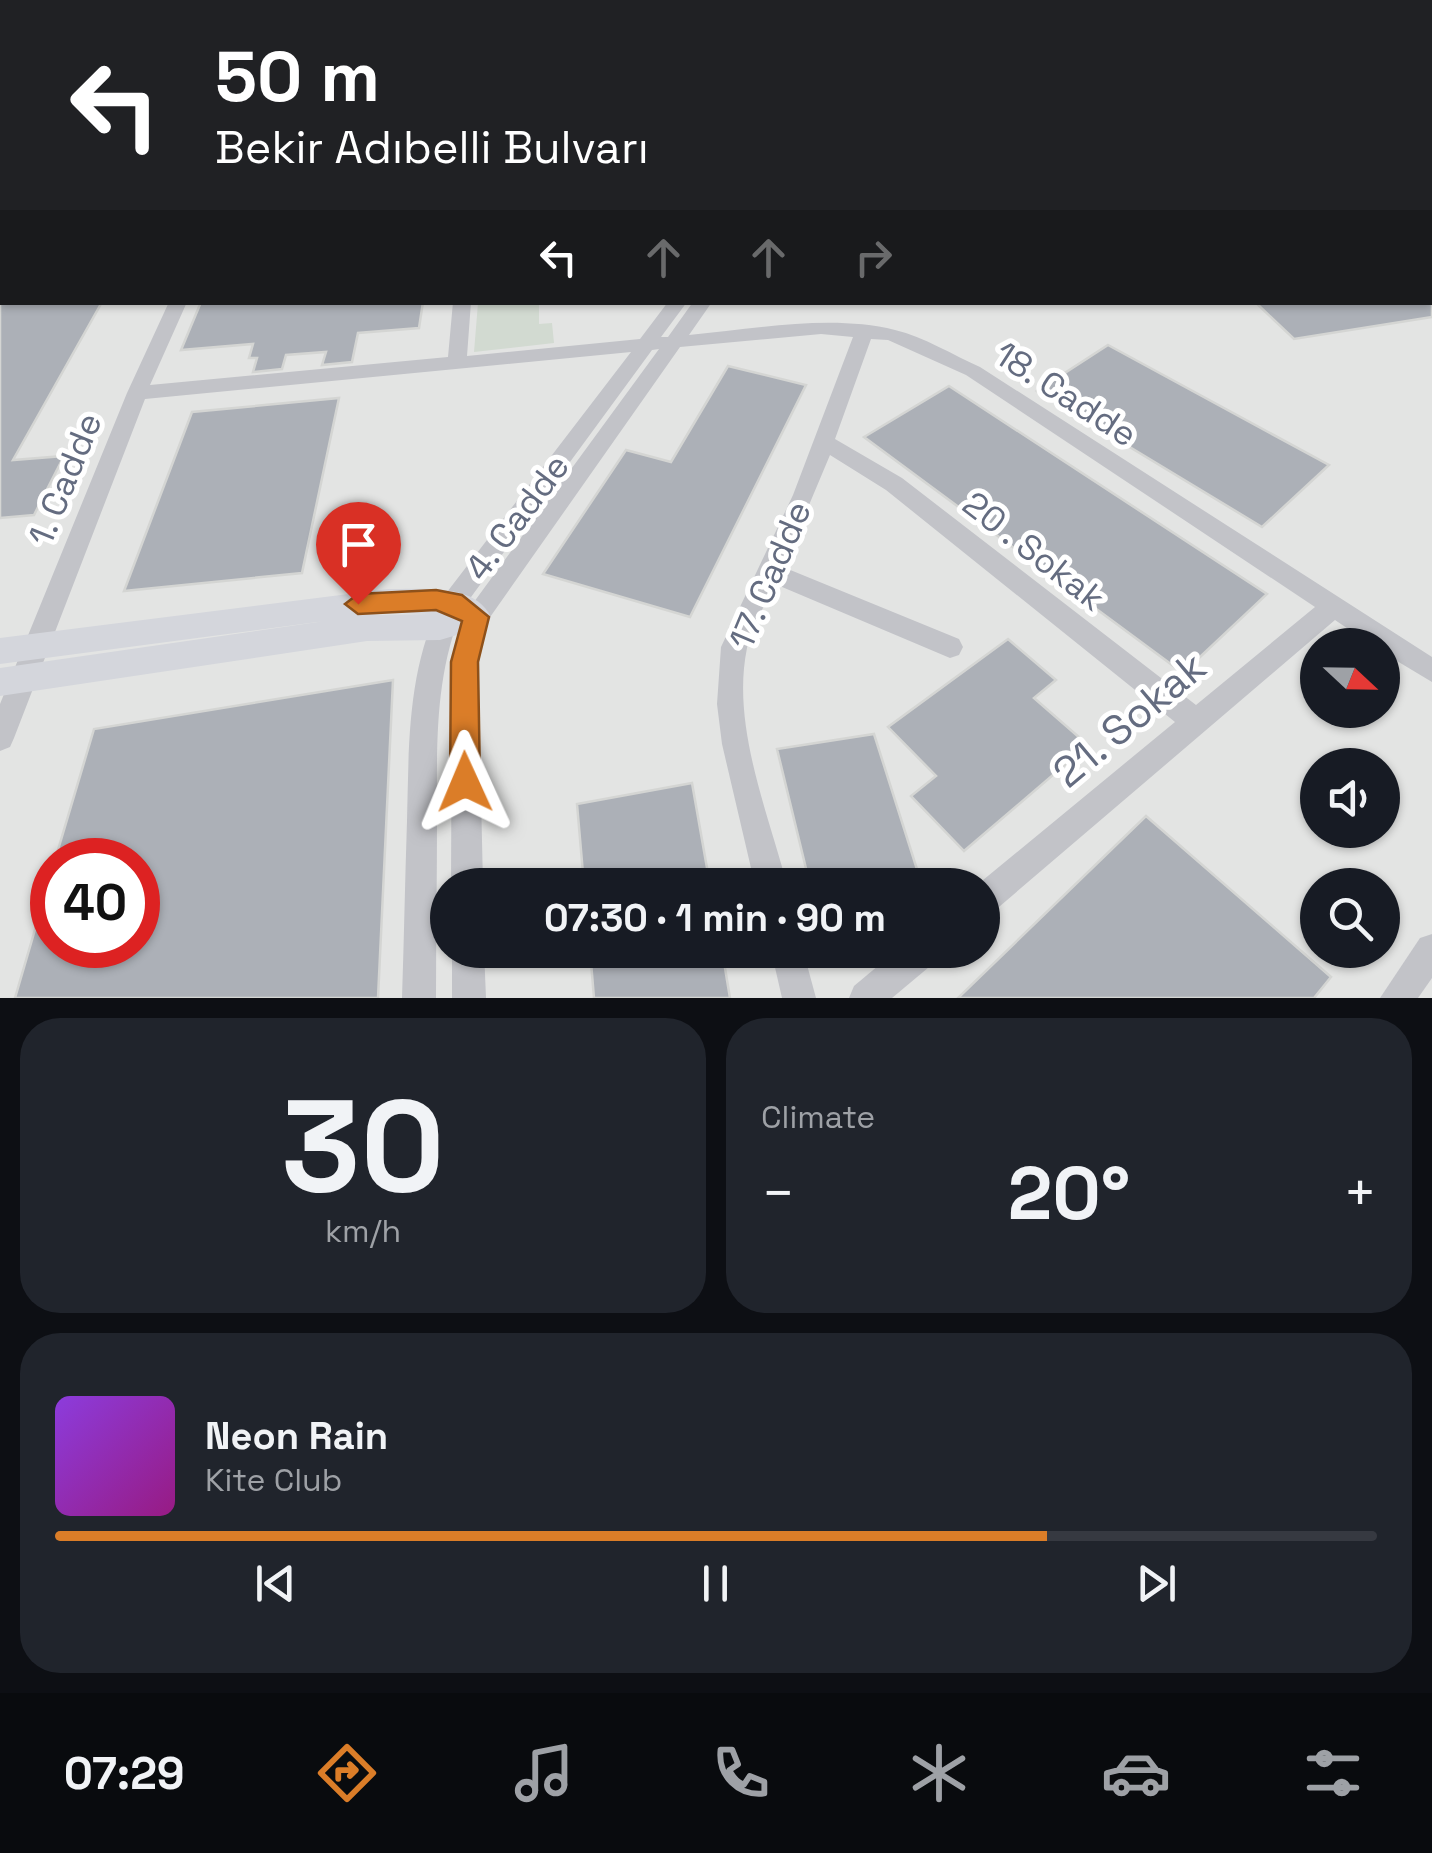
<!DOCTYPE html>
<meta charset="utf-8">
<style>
:root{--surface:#171b24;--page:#20242c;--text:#f1f3f6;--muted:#9ea1a6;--line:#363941;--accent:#db7d28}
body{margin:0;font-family:"Space Grotesk",sans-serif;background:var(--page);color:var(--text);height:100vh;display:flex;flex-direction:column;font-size:38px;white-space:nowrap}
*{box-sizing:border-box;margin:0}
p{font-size:32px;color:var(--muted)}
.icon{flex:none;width:55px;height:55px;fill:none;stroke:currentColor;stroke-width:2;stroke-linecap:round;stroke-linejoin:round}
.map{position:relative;height:998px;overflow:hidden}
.panel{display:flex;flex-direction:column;gap:20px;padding:20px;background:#0d0f14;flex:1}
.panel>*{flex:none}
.top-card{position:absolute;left:0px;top:0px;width:1432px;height:305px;box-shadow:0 2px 8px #0004;background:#202124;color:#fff;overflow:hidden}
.needle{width:65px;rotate:112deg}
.fabs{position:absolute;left:1300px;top:628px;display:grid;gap:20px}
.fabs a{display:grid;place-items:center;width:100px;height:100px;border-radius:50%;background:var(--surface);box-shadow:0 2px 8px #0004;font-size:50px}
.speed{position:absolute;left:30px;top:838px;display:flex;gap:20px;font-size:50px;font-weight:700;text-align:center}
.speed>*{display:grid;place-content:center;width:130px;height:130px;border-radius:50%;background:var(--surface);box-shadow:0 2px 8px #0004;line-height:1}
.speed .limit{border:15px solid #d22;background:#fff;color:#111}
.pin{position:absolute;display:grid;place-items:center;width:85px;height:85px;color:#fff;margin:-102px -42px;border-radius:50% 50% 50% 0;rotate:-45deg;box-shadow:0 0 10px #0007}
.pin .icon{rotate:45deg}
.me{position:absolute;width:110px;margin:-55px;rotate:359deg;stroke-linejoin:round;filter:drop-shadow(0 0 8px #0008)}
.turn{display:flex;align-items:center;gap:35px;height:210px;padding:0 50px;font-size:45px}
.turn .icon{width:130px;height:130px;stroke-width:2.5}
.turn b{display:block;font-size:70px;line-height:85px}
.lanes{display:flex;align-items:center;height:95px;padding:0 50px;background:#0003;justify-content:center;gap:50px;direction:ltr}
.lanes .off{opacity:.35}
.big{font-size:75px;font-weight:700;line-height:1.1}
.panel .card{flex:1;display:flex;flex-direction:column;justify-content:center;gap:15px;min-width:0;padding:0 35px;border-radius:40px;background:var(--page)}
.panel .dial{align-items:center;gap:0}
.dial b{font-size:130px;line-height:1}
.song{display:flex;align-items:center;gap:30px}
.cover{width:120px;height:120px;border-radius:15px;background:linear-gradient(135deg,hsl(270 70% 55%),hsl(310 70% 35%))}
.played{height:10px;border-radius:5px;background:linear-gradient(90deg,var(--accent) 75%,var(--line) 75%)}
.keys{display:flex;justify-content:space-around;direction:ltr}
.heat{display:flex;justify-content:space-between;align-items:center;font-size:55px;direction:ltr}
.panel .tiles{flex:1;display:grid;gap:20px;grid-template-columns:1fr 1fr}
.card:last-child{grid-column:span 2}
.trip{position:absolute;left:430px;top:868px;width:570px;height:100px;border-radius:50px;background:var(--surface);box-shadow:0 2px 8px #0004;font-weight:700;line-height:100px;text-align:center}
.tabs{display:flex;height:160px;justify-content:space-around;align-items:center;background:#090b0e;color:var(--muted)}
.tabs .icon{width:70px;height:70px}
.tabs .active{color:var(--accent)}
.tabs b{font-size:45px;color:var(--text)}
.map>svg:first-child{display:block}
.built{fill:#e3e4e3;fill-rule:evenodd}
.green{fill:#d2dad1}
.building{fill:#acb0b7;stroke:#d4d5d3;stroke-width:2.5}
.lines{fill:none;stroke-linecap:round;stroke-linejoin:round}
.minor{fill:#c2c3c8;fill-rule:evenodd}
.major{fill:#d4d6dc;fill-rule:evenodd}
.route{fill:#db7d28;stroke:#8e511a;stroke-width:2.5}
.labels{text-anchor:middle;stroke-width:10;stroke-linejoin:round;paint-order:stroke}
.street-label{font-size:35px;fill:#646c80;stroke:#fff}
.near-street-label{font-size:42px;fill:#646c80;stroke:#fff}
</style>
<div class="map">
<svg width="1432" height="998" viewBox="0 0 1432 998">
<rect width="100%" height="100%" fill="#f3f4f0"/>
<path class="built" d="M 0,0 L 1095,2 L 2,2 L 2,302 L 1430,302 L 1432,53 L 1432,998 L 0,998 ZM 1318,645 L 1382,645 L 1382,710 L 1318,710 ZM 1318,765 L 1382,765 L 1382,830 L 1318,830 ZM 52,860 L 138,860 L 138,945 L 52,945 ZM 448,885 L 982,885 L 982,950 L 448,950 ZM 1318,885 L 1382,885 L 1382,950 L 1318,950 Z"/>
<path class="green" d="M 478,303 L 539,303 L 539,324 L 552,323 L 554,343 L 474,352 Z"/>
<g class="building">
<path d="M 0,302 L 102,302 L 13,460 L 64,456 L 34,515 L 0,518 Z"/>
<path d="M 201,302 L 423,302 L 419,328 L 358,333 L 352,362 L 322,365 L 326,352 L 286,355 L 282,369 L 253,372 L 257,358 L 249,358 L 253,344 L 181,350 Z"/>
<path d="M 1255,302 L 1432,302 L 1432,317 L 1294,339 Z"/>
<path d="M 1108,345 L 1329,465 L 1262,527 L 1037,391 Z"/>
<path d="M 728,366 L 806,385 L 690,617 L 543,574 L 626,450 L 671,462 Z"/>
<path d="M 949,386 L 1267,594 L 1183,673 L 864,437 Z"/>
<path d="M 339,398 L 302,573 L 124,591 L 192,412 Z"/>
<path d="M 1008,639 L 1056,680 L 1034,698 L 1088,745 L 964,851 L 911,796 L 936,776 L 888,727 Z"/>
<path d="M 393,680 L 378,998 L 15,998 L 48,885 L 52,886 L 52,945 L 138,945 L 138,860 L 55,860 L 94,729 Z"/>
<path d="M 874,734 L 922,885 L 810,885 L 777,749 Z"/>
<path d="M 692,783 L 710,885 L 584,885 L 577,804 Z"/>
<path d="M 1146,816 L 1331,977 L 1314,998 L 958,998 Z"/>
<path d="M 590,950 L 722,950 L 730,998 L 594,998 Z"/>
</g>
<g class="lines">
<g class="minor">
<path d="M 0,0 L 91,0 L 0,5 Z"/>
<rect x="1430" y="47" width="2" height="8"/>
<rect x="0" y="53" width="2" height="8"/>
<rect x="0" y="201" width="2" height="10"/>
<path d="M 169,302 L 187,302 L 150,385 L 448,357 L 453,302 L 471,302 L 467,356 L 640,339 L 668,302 L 687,302 L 661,337 L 668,337 L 693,302 L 712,302 L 689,335 C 756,329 830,314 895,330 C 924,337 953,355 980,367 L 1432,657 L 1432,682 L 1382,652 L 1382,645 L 1372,645 L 1335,620 L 993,912 L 982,917 L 982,885 L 977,885 L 1175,722 L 886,490 L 830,455 L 783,567 L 959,639 L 963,647 L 959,655 L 950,658 L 775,584 C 766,604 751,627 747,648 C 731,725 768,812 787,885 L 755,885 L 722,744 L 717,704 L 721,647 L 793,495 L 853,337 L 821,334 L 680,347 L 488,620 L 478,662 L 483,885 L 451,885 L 452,662 L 463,617 L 659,349 L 652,350 L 463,608 C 434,676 437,747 437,820 C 437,880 436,939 436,998 L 402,998 C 404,939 405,880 407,821 C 409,743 407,667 444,596 L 631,352 L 145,399 L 14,738 L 10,747 L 0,751 L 0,704 L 127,393 ZM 871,339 L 888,340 L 966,375 L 1315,607 L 1196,705 L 902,478 L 835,439 Z"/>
<path d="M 1432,934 L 1432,978 L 1418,998 L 1380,998 L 1420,938 Z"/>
<path d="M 452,950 L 484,950 L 486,998 L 452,998 Z"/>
<path d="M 771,950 L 803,950 L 816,998 L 782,998 Z"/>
<path d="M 897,950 L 939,950 L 935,962 L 892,998 L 849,998 L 854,986 Z"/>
</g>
<g class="major">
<path d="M 662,0 L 691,0 L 693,2 L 664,2 Z"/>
<path d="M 712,0 L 741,0 L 743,2 L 714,2 Z"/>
<rect x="1430" y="113" width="2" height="10"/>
<path d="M 388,589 C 421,590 474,582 491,617 L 487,626 L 440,640 L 367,641 L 0,696 L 0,668 L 325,621 L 0,664 L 0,638 ZM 388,613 L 432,614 L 371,615 Z"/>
</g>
</g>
<path class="route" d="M 436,590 L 462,595 L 489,617 L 478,662 L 480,782 L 475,791 L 465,795 L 455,791 L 450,782 L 451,662 L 462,621 L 436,610 L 358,614 L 345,604 L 358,594 Z"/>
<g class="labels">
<g class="street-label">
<text transform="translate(1066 394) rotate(33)" y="12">18. Cadde</text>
<text transform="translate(65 479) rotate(-68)" y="12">1. Cadde</text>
<text transform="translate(517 517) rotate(-53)" y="12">4. Cadde</text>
<text transform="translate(1034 551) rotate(38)" y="12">20 . Sokak</text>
<text transform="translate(770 575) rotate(-67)" y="12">17. Cadde</text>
</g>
<g class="near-street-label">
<text transform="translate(1129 719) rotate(-40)" y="15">21. Sokak</text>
</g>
</g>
</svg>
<div class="fabs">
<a><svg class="needle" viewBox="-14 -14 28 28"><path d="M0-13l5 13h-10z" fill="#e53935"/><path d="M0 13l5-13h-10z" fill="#9ea1a6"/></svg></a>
<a><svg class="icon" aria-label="sound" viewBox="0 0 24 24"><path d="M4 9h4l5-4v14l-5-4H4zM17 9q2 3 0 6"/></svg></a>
<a><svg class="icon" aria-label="search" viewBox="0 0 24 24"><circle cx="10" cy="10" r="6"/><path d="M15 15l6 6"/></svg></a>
</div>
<div class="speed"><div class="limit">40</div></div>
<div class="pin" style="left:358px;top:604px;background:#d93025"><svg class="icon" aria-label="arrive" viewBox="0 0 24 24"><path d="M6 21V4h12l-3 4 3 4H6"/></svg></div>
<svg class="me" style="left:465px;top:782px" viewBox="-20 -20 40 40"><path d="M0-17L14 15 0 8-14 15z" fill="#db7d28" stroke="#fff" stroke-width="4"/></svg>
<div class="trip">07:30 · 1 min · 90 m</div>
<div class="top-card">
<div class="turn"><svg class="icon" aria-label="left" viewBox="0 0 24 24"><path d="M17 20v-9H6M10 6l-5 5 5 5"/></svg><div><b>50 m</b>Bekir Adıbelli Bulvarı</div></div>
<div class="lanes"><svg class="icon" aria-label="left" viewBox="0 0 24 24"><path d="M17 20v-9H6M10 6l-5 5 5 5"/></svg><svg class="icon off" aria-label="ahead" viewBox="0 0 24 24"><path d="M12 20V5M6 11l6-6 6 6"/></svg><svg class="icon off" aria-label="ahead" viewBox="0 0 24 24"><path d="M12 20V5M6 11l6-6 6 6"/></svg><svg class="icon off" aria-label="right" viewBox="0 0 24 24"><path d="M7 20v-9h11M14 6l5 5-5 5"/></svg></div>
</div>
</div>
<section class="panel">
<div class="tiles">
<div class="card dial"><b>30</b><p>km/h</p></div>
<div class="card"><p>Climate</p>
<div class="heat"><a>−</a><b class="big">20°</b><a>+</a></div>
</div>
<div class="card">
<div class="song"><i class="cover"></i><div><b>Neon Rain</b><p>Kite Club</p></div></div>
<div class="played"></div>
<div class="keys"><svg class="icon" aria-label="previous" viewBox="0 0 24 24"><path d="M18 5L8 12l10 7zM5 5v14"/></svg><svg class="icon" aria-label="pause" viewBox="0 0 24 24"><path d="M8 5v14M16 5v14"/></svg><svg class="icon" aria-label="next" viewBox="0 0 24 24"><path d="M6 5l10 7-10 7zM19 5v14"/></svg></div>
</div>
</div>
</section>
<nav class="tabs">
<b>07:29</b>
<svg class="icon active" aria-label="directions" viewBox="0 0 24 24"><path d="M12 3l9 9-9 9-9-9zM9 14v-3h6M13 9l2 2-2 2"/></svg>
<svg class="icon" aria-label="music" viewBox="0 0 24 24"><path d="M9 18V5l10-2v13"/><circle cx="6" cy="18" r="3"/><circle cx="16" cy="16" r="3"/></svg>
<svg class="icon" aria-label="phone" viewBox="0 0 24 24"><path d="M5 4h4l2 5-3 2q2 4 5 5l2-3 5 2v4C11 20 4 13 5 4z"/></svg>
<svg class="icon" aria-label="climate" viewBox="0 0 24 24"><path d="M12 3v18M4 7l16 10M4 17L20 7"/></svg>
<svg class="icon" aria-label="car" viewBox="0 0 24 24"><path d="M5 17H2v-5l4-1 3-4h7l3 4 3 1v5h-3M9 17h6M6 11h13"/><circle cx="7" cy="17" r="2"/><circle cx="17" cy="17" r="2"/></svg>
<svg class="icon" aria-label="filters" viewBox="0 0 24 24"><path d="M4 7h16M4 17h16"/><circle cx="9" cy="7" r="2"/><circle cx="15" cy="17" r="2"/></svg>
</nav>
